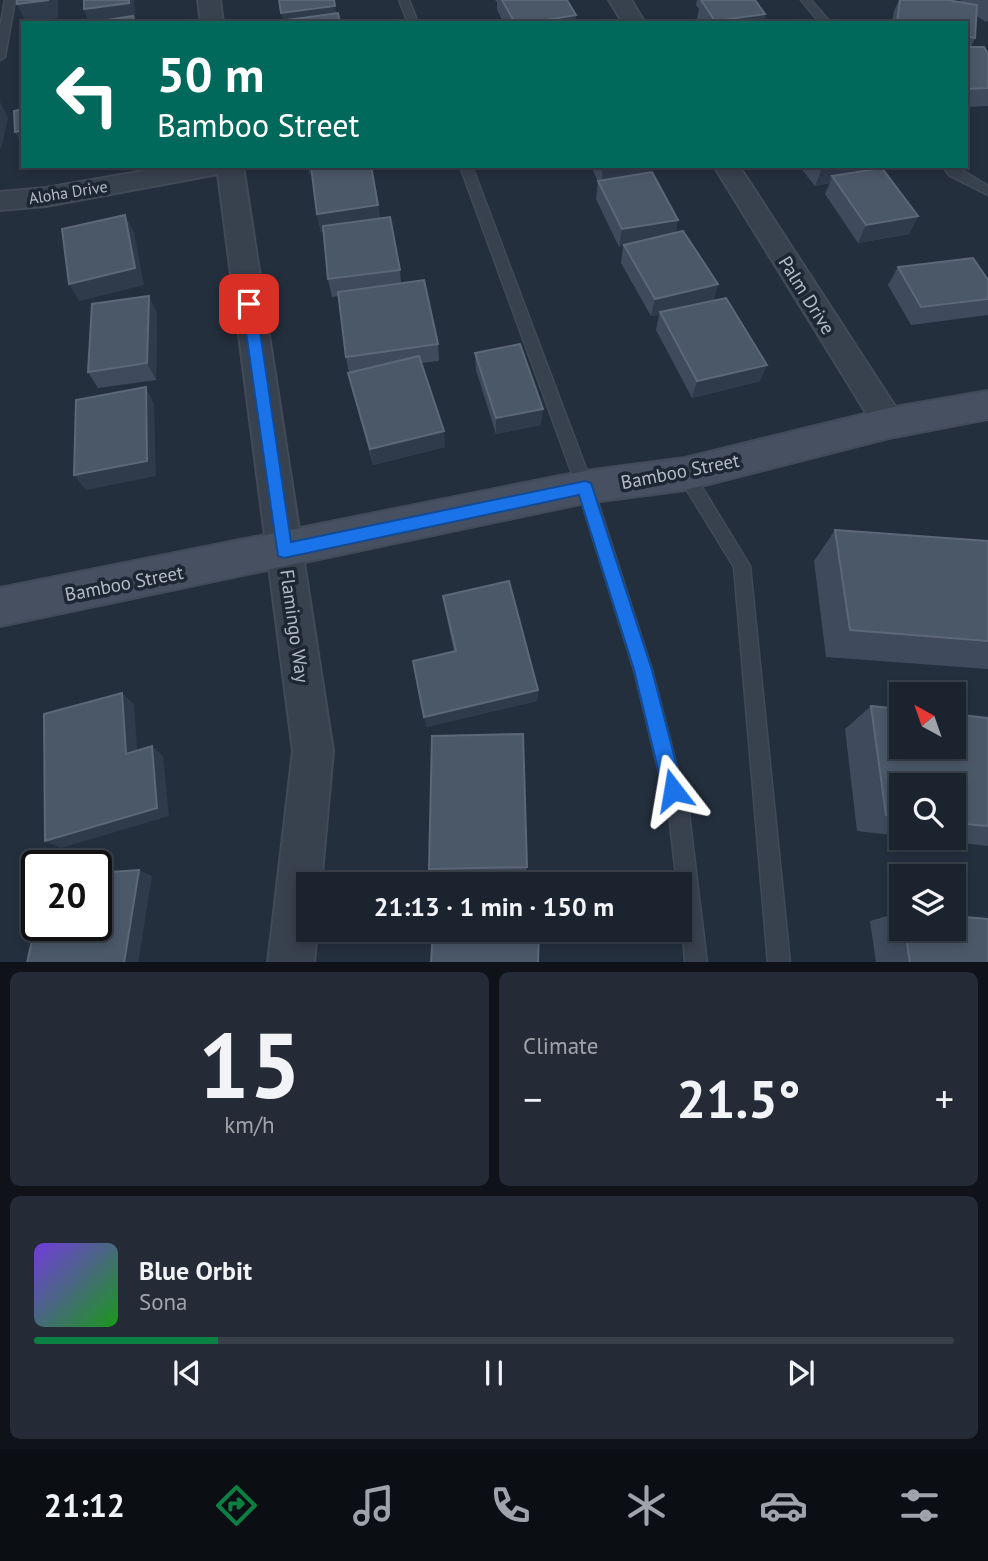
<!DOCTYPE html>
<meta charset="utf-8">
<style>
:root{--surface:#1b232e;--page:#242b36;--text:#f1f3f6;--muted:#a0a4aa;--line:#39404a;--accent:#0b8043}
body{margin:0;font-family:"PT Sans",sans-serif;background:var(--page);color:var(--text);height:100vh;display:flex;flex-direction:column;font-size:26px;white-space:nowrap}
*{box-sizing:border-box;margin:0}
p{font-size:23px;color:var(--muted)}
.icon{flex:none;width:38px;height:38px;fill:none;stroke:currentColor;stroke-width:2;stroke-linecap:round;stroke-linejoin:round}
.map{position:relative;height:962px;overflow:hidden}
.drawer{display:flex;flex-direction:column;gap:10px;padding:10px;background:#0f1319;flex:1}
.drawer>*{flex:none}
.guide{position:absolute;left:21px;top:21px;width:947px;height:147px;border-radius:0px;box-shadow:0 4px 10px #0003,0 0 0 2px var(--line);background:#00695c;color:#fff;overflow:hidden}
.needle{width:46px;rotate:320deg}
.fabs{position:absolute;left:889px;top:682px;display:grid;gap:14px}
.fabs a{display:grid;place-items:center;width:77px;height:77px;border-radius:0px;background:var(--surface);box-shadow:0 4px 10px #0003,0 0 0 2px var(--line);font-size:35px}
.speed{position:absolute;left:21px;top:850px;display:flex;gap:14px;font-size:35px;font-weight:700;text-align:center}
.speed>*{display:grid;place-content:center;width:91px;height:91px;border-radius:50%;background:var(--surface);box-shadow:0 4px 10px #0003,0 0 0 2px var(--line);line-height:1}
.speed .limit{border:4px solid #111;border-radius:10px;background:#fff;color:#111}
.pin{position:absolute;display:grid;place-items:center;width:60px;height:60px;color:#fff;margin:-30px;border-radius:14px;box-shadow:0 4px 10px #0006}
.me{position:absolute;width:77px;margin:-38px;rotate:346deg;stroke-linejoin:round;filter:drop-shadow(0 0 5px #0008)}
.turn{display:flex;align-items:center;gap:24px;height:147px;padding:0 21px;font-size:32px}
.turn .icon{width:91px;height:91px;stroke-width:2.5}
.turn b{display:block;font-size:49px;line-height:60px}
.big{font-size:52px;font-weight:700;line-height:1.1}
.drawer .tile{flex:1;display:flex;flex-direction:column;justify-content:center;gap:10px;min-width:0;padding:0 24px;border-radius:10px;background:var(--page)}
.drawer .dial{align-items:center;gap:0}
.dial b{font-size:91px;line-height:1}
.song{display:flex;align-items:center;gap:21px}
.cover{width:84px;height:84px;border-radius:10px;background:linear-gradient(135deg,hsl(260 70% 55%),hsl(120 70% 35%))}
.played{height:7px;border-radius:4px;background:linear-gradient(90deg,var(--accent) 20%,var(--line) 20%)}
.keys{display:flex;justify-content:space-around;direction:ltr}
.heat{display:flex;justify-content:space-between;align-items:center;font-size:38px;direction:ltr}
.drawer .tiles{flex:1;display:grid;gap:10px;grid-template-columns:1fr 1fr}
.tile:last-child{grid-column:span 2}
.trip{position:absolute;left:296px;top:872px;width:396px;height:70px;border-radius:0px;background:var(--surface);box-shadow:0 4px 10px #0003,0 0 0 2px var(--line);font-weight:700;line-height:70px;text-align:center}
.menu{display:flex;height:112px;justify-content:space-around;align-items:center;background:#0b0e12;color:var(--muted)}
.menu .icon{width:49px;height:49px}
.menu .active{color:var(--accent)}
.menu b{font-size:32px;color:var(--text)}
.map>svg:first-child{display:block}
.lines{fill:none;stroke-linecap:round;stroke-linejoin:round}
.lane-casing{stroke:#414a57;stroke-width:3}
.street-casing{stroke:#414a57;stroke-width:4}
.secondary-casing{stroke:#414a57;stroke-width:4}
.lane{fill:#38414e;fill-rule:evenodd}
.street{fill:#38414e;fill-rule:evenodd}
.secondary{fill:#465061;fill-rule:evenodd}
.wall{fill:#3f4b5c}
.shaded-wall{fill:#2f3b4b}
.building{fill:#4b5868;stroke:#5c6777;stroke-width:2}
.route{fill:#1a73e8;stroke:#114b97;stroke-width:2}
.labels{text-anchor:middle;stroke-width:7;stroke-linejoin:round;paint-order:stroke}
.far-street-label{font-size:16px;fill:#b4bcc9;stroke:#1d2633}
.street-label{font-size:19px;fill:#b4bcc9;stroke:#1d2633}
</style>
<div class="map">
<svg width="988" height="963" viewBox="0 0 988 963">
<rect width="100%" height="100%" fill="#242f3e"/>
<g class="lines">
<g class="lane-casing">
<g id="lane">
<path d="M 5,0 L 15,0 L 5,57 L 0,60 L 0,28 Z"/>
<path d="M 399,0 L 409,0 L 418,23 L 408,23 Z"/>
<path d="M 801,0 L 811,0 L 831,23 L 820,23 Z"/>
<path d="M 460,166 L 472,166 L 593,487 L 652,670 L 689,814 L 707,963 L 685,963 L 679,884 L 677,884 L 669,814 L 634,670 L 577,487 Z"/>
<path d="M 942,166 L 955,166 L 988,186 L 988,195 L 950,176 Z"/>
<path d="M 685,467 L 691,469 L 750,566 L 790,963 L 768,963 L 734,567 L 677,474 L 679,469 Z"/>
</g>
</g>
<g class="street-casing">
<g id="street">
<path d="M 198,0 L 220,0 L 223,23 L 201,23 Z"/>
<path d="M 609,0 L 631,0 L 645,23 L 623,23 Z"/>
<path d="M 172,166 L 243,166 L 333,751 L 321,884 L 308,884 L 308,929 L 317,929 L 314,963 L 268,963 L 293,751 L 218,174 L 46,206 L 0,210 L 0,192 L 46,188 Z"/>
<path d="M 714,166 L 739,166 L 900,414 L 905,423 L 900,432 L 889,436 L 878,432 Z"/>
</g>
</g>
<g class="secondary-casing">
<path id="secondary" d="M 988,391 L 988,419 L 889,438 L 685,490 L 585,503 L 0,626 L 0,588 L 585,471 L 685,458 L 889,408 Z"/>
</g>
<use href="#lane" class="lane"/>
<use href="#street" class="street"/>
<use href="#secondary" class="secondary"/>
</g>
<g class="wall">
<path d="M 495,0 L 567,0 L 576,23 L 504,23 L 497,10 L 497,2 Z"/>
<path d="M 697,0 L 755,0 L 765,14 L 763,23 L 700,23 L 697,18 L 699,9 L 696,5 Z"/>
<path d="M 899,0 L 947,0 L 960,2 L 961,0 L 988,0 L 988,21 L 986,22 L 977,16 L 975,38 L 971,47 L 988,54 L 988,106 L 966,107 L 966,23 L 892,23 L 894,11 Z"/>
<path d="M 307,166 L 371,166 L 380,218 L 400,270 L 401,283 L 438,344 L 439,361 L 421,363 L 445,447 L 373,465 L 352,389 L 346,357 L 338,296 L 332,297 L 328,279 L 323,232 L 321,232 L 317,214 L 312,174 L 309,175 Z"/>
<path d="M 591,166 L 651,166 L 650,172 L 678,220 L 675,233 L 718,284 L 713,301 L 760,381 L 692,398 L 656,330 L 659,315 L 651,316 L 621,263 L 623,246 L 619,247 L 596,199 L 598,182 Z"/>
<path d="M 799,166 L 866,166 L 864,171 L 918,216 L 909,234 L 858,243 L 825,194 L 830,183 L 815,186 Z"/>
<path d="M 898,267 L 988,280 L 988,315 L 911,325 L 888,285 Z"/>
<path d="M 149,296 L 157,314 L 156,380 L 98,388 L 88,372 Z"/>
<path d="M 475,353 L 541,425 L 496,434 L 476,370 Z"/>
<path d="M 835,530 L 988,541 L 988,669 L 826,657 L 814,561 Z"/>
<path d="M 443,596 L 538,690 L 537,701 L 426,727 L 454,651 L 445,609 Z"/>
<path d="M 871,706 L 988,718 L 988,846 L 919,838 L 954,838 L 954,786 L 901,786 L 901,836 L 857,831 L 845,729 Z"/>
<path d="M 527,867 L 526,873 L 431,875 L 429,869 Z"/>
<path d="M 901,912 L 901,929 L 954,929 L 988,963 L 876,963 L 870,921 Z"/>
</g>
<g class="shaded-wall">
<path d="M 49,0 L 58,0 L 58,18 L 26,23 L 17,4 Z"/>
<path d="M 129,0 L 134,0 L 136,23 L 89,23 L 84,9 Z"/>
<path d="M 335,6 L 338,23 L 284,23 L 281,13 Z"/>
<path d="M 765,14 L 763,23 L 714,23 L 715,21 Z"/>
<path d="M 576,15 L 576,23 L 529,23 Z"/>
<path d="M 0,102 L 8,118 L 1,149 L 0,148 Z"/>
<path d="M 23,130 L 23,146 L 15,132 Z"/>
<path d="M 307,166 L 362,167 L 309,175 Z"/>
<path d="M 624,166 L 651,166 L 649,181 L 601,185 L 603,169 Z"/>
<path d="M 829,166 L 866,166 L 862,176 L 832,176 L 830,183 L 815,186 L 822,168 Z"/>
<path d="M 378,205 L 381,223 L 321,232 L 317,214 Z"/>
<path d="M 125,215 L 134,233 L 144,285 L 79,301 L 69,284 Z"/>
<path d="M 918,216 L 909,234 L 858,243 L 866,225 Z"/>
<path d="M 678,220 L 674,238 L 624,245 L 623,246 L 619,247 L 622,229 Z"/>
<path d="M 718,284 L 712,302 L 660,312 L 659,315 L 651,316 L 655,299 Z"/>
<path d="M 149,296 L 157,314 L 156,380 L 147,363 Z"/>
<path d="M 767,365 L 760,381 L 692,398 L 697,381 Z"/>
<path d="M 146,387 L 154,404 L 156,476 L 86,490 L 74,475 Z"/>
<path d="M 543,409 L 541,425 L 496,434 L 496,418 Z"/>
<path d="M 444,431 L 445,447 L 373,465 L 370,449 Z"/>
<path d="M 538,690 L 537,701 L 426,727 L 424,717 Z"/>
<path d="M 122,693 L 134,704 L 138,763 L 126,754 Z"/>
<path d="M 152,746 L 163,756 L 169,816 L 61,848 L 45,841 Z"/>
<path d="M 139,870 L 152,876 L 138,963 L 124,963 Z"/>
</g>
<g class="building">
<path d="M 17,0 L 49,0 L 17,4 Z"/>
<path d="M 84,0 L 129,0 L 129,3 L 84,9 Z"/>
<path d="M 279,0 L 334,0 L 335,6 L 281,13 Z"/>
<path d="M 502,0 L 567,0 L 576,15 L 529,23 L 515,23 Z"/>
<path d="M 701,0 L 755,0 L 765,14 L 715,21 Z"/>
<path d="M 900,0 L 947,0 L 977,5 L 975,38 L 966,36 L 966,23 L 897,23 Z"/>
<path d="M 338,13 L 340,23 L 287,23 L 286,20 Z"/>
<path d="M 133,16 L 134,23 L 89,23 Z"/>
<path d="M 966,47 L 984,47 L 988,54 L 988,88 L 966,89 Z"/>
<path d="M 23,109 L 23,130 L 15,132 L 14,111 Z"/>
<path d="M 311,166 L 371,166 L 378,205 L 317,214 Z"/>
<path d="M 601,166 L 624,166 L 603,169 Z"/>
<path d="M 882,168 L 918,216 L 866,225 L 832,176 Z"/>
<path d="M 652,172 L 678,220 L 622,229 L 598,181 Z"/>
<path d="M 125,215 L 135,268 L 69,284 L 62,229 Z"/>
<path d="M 390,217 L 400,270 L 328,279 L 323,226 Z"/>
<path d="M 683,231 L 718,284 L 655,299 L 624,245 Z"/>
<path d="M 973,258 L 988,280 L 988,299 L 921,307 L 898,267 Z"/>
<path d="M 424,280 L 438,344 L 346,357 L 338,292 Z"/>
<path d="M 149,296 L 147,363 L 88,372 L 92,304 Z"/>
<path d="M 726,298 L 767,365 L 697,381 L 660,312 Z"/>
<path d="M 520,344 L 543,409 L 496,418 L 475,353 Z"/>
<path d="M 419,356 L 444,431 L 370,449 L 348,373 Z"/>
<path d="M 146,387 L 147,461 L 74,475 L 76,400 Z"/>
<path d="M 835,530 L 988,541 L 988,641 L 850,630 Z"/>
<path d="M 509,581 L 538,690 L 424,717 L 413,661 L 456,651 L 443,596 Z"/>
<path d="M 122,693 L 126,754 L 152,746 L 157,808 L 45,841 L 44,714 Z"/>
<path d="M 871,706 L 901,709 L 901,747 L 954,747 L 954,714 L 988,718 L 988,826 L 954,823 L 954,786 L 901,786 L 901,817 L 886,815 Z"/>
<path d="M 523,734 L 527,867 L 429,869 L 432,736 Z"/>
<path d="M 139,870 L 124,963 L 27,963 L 37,917 L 37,926 L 96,926 L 96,873 Z"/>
<path d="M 954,916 L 988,919 L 988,963 L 910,963 L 905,929 L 954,929 Z"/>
<path d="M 433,929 L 539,929 L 538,963 L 431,963 Z"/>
</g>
<path class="route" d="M 249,299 L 256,304 L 291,542 L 585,481 L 591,483 L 652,670 L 683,790 L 680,797 L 673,800 L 666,797 L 663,790 L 634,670 L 579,495 L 284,558 L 278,556 L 242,304 Z"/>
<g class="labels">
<g class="far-street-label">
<text transform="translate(68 192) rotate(-9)" y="6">Aloha Drive</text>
</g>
<g class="street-label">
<text transform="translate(807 295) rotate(58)" y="7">Palm Drive</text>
<text transform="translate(680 471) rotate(-11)" y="7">Bamboo Street</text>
<text transform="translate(124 583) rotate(-11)" y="7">Bamboo Street</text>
<text transform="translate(295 626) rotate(82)" y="7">Flamingo Way</text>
</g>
</g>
</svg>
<div class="fabs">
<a><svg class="needle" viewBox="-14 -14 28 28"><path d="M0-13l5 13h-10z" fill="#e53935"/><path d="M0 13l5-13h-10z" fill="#a0a4aa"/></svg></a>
<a><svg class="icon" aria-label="search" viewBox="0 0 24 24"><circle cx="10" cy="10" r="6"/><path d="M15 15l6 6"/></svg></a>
<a><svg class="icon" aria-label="layers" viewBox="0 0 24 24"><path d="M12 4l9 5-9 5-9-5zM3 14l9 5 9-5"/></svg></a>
</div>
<div class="speed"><div class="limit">20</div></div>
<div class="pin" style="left:249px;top:304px;background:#d93025"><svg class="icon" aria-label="arrive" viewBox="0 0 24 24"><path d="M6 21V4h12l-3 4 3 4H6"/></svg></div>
<svg class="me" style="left:673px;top:790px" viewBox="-20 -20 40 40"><path d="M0-17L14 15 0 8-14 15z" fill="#1a73e8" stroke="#fff" stroke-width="4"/></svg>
<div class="trip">21:13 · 1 min · 150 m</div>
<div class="guide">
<div class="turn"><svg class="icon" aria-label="left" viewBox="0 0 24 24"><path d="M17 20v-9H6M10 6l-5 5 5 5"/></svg><div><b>50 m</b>Bamboo Street</div></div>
</div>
</div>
<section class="drawer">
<div class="tiles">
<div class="tile dial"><b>15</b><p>km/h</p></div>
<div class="tile"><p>Climate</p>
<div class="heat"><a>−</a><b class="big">21.5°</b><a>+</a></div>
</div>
<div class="tile">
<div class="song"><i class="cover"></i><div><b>Blue Orbit</b><p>Sona</p></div></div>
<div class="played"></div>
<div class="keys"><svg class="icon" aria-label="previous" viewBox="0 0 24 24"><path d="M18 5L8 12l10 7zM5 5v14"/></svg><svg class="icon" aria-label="pause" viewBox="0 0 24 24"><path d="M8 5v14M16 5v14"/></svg><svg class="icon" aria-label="next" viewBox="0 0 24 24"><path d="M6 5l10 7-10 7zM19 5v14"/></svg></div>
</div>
</div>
</section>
<nav class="menu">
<b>21:12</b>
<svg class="icon active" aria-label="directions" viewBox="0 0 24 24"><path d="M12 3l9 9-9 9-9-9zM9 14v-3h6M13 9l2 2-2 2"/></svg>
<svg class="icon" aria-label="music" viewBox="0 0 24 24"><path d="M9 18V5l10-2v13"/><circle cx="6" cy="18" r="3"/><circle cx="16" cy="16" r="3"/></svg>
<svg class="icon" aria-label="phone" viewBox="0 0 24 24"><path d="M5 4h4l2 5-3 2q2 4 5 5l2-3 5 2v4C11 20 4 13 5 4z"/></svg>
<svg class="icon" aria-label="climate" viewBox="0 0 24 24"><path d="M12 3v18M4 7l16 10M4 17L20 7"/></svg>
<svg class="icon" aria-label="car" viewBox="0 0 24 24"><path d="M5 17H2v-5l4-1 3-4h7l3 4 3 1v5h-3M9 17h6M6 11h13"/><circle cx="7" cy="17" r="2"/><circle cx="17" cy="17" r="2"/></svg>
<svg class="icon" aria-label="filters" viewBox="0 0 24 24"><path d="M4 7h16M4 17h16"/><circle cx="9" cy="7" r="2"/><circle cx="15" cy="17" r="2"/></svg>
</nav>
